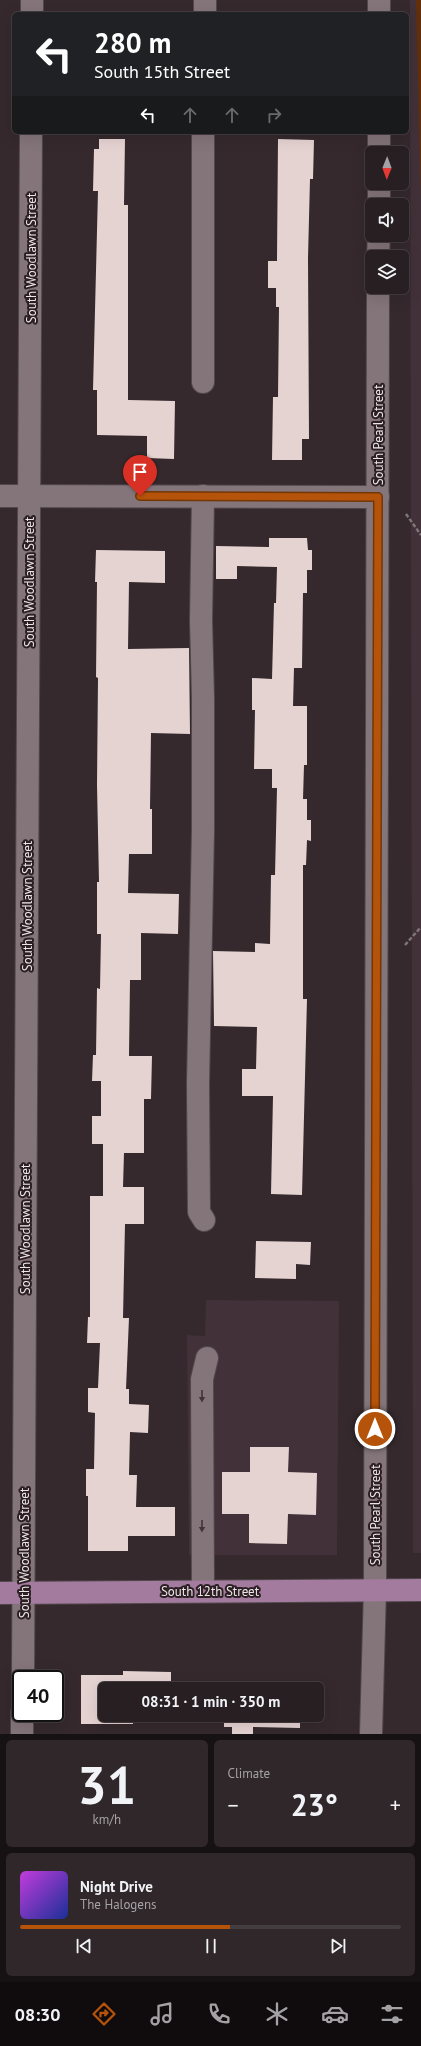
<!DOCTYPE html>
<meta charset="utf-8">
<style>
:root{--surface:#281f22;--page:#30272a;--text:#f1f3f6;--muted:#a5a2a5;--line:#443d40;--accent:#b45309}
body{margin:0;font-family:"PT Sans",sans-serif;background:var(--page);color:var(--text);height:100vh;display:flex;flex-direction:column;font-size:15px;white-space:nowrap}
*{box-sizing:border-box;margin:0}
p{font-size:13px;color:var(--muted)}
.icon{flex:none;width:22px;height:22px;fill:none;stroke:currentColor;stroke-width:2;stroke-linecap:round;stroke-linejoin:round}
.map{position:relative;height:1734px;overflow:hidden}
.sheet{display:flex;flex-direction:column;gap:6px;padding:6px;background:#161113;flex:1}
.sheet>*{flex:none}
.top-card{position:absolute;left:12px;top:12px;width:397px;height:122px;border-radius:6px;box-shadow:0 4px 16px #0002,0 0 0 1px var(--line);background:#202124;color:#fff;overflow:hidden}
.needle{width:26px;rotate:181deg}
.buttons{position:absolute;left:365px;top:146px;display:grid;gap:8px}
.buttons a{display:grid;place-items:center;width:44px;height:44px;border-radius:6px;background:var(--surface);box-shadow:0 4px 16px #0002,0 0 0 1px var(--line);font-size:20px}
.speed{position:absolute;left:12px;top:1670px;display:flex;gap:8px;font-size:20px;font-weight:700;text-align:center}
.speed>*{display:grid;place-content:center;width:52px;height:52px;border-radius:50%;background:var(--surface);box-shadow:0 4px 16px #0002,0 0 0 1px var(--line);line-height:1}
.speed .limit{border:2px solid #111;border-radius:6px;background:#fff;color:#111}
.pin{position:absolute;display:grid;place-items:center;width:34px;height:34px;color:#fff;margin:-41px -17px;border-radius:50% 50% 50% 0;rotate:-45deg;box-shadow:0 0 4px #0007}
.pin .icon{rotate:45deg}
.me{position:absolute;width:44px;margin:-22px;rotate:0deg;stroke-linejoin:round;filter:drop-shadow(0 0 3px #0008)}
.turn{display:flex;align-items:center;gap:14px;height:84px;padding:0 16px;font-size:18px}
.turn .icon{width:52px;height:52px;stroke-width:2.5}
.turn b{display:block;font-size:28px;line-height:34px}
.lanes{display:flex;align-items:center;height:38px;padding:0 16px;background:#0003;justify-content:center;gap:20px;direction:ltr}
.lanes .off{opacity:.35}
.big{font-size:30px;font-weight:700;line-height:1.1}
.sheet .widget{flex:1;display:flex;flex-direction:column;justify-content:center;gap:6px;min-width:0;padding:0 14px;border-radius:6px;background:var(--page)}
.sheet .dial{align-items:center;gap:0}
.dial b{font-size:52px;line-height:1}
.song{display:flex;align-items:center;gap:12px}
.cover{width:48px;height:48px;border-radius:6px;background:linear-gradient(135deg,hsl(290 70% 55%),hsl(230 70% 35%))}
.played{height:4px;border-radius:2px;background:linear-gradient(90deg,var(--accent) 55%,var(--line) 55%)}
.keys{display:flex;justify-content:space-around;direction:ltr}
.heat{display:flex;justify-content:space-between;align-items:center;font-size:22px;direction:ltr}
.sheet .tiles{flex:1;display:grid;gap:6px;grid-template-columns:1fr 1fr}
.widget:last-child{grid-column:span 2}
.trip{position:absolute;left:98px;top:1682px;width:226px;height:40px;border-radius:6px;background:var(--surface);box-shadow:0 4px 16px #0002,0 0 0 1px var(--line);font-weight:700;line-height:40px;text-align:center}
.tabs{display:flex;height:64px;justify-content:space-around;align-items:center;background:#100c0e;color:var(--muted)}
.tabs .icon{width:28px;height:28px}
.tabs .on{color:var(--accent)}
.tabs b{font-size:18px;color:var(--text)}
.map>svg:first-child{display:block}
.built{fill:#423138}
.green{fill:#632f0a}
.building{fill:#e5d3d2}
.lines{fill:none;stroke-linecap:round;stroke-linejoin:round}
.minor-casing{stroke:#52484c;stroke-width:24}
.major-casing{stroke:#52484c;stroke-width:24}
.path{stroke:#7f7578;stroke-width:2.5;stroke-dasharray:4 2;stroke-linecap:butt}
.minor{stroke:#84757a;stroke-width:22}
.major{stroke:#a37b9f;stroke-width:22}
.oneway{fill:#413439}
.route-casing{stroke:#753606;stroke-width:10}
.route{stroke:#b45309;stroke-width:7}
.labels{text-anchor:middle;stroke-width:4;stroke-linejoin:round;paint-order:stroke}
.street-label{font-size:13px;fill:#ede5e8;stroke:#2b1f23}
</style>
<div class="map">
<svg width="421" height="1734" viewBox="0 0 421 1734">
<rect width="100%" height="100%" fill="#35292d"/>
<g class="built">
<path d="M 410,0 L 421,0 L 421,1553 L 413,1553 Z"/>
<path d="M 206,1300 L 339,1301 L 337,1555 L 189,1555 L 187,1335 L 205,1336 Z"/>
</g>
<path class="green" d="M 416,0 L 421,0 L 421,199 Z"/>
<g class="building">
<path d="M 99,139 L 125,139 L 124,205 L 128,205 L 128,400 L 175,401 L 174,459 L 147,458 L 147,436 L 97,435 L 97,390 L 93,390 L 98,191 L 93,191 L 94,149 L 99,149 Z"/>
<path d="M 278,139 L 314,140 L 313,179 L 310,179 L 308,258 L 309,439 L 302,439 L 302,460 L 272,460 L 273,397 L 278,397 L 279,307 L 276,307 L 276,288 L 268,288 L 268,261 L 277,261 L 277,258 Z"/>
<path d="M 269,538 L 307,538 L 308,550 L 312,550 L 312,570 L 307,570 L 307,593 L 303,593 L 302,668 L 294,668 L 293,706 L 307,706 L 307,765 L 304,765 L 303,799 L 307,799 L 307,820 L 311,820 L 311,841 L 307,840 L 306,865 L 303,865 L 303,999 L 307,999 L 302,1195 L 271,1194 L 273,1096 L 242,1096 L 242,1069 L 256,1069 L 257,1027 L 214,1026 L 213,951 L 255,952 L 255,943 L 270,944 L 271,875 L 275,875 L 277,788 L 272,788 L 272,769 L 254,769 L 255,710 L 252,710 L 252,678 L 272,679 L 274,603 L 276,603 L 277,567 L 237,566 L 237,579 L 216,579 L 216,546 L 269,547 Z"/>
<path d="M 96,550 L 165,551 L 165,583 L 129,582 L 128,649 L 189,648 L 190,734 L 151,733 L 150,809 L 152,809 L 152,854 L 129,854 L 128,893 L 179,894 L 178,934 L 141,933 L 141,980 L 130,980 L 129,1056 L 152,1056 L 151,1099 L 144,1099 L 144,1153 L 124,1153 L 123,1187 L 144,1187 L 144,1224 L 125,1224 L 123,1318 L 129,1318 L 126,1389 L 129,1389 L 129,1404 L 149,1405 L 148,1433 L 130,1432 L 129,1475 L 137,1475 L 136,1507 L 175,1507 L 175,1536 L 128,1536 L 128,1551 L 88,1551 L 88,1496 L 86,1496 L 86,1469 L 94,1469 L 95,1413 L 88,1412 L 88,1388 L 98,1388 L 100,1343 L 87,1343 L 88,1317 L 90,1317 L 90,1196 L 103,1196 L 103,1144 L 92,1144 L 92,1116 L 101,1116 L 101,1081 L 92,1081 L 93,1055 L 96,1055 L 97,988 L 100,989 L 101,934 L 97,934 L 97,882 L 99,882 L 97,785 L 98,678 L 96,677 L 97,582 L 95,582 Z"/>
<path d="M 256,1241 L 311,1242 L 310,1265 L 296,1264 L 296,1279 L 255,1278 Z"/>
<path d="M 250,1447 L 289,1447 L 288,1472 L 317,1473 L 316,1515 L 288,1514 L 287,1544 L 249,1543 L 249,1514 L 222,1514 L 222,1472 L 250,1472 Z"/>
<path d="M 123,1671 L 171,1672 L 171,1689 L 105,1689 L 105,1715 L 133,1715 L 133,1724 L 81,1724 L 81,1675 L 123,1675 Z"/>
<path d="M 225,1684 L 300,1686 L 300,1689 L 225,1689 Z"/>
<path d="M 224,1715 L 300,1715 L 300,1728 L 253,1727 L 253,1734 L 232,1734 L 232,1727 L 224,1727 Z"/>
</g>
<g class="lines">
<g class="minor-casing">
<g id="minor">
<path d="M 32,14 L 32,0"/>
<path d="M 205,14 L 205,0"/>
<path d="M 379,14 L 379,0"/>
<path d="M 379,153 L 379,132"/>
<path d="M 379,205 L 379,183"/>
<path d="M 378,257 L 379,235"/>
<path d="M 203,382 L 203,132"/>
<path d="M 0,496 L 378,497"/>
<path d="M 203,496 L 201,621 L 203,698 L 203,830 L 198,1084 L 199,1212 L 204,1220"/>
<path d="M 203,1591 L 202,1379 L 207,1358"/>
<path d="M 23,1679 L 31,132"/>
<path d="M 22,1734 L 22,1713"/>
<path d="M 371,1734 L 375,1589 L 378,287"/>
</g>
</g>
<g class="major-casing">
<path id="major" d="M 0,1593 L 421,1590"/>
</g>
<g class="path">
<path d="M 406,514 L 421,535"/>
<path d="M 405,945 L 421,927"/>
</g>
<use href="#minor" class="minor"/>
<use href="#major" class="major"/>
</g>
<defs><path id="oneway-solid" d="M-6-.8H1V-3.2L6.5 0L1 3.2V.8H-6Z"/></defs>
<g class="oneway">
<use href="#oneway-solid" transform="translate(202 1396) rotate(90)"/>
<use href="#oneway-solid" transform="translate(202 1526) rotate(90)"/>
</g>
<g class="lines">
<g class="route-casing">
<path id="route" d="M 140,496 L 378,497 L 375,1429"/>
</g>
<use href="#route" class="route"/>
</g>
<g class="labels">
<g class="street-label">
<text transform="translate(31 258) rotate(-90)" y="5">South Woodlawn Street</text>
<text transform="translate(378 435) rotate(-90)" y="5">South Pearl Street</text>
<text transform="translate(29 582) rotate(-90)" y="5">South Woodlawn Street</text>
<text transform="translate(27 906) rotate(-90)" y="5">South Woodlawn Street</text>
<text transform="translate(25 1229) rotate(-90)" y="5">South Woodlawn Street</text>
<text transform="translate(375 1515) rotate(-90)" y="5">South Pearl Street</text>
<text transform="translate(24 1553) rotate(-90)" y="5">South Woodlawn Street</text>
<text x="210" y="1596">South 12th Street</text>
</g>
</g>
</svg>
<div class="buttons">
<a><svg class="needle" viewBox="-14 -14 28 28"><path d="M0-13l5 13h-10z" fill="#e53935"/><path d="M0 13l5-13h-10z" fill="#a5a2a5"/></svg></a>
<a><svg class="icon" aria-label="sound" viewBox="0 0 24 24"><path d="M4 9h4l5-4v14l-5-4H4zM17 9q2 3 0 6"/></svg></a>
<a><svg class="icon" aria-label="layers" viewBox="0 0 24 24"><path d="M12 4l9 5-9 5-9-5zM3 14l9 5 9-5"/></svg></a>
</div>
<div class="speed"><div class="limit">40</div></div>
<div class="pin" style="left:140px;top:496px;background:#d93025"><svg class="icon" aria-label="arrive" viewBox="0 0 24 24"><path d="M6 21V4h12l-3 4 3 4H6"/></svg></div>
<svg class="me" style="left:375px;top:1429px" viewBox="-20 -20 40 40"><circle r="17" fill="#b45309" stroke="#fff" stroke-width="3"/><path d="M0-11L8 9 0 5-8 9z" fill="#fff"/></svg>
<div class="trip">08:31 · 1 min · 350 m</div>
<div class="top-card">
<div class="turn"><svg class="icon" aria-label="left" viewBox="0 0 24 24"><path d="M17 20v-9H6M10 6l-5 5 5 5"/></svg><div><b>280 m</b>South 15th Street</div></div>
<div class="lanes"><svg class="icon" aria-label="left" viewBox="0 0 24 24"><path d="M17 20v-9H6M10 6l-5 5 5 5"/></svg><svg class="icon off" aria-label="ahead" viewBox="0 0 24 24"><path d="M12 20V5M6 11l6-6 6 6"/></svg><svg class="icon off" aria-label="ahead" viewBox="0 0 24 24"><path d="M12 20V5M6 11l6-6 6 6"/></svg><svg class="icon off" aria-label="right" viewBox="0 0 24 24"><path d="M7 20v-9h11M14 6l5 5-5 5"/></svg></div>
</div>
</div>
<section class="sheet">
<div class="tiles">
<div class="widget dial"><b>31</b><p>km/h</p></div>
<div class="widget"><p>Climate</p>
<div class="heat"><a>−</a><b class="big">23°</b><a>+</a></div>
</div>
<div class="widget">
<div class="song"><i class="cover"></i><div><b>Night Drive</b><p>The Halogens</p></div></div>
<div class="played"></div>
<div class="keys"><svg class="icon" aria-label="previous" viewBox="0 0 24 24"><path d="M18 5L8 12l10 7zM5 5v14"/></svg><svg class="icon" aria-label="pause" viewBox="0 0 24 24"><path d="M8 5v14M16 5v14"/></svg><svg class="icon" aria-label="next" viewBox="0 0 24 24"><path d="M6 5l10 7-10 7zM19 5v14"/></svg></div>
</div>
</div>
</section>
<nav class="tabs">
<b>08:30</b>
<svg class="icon on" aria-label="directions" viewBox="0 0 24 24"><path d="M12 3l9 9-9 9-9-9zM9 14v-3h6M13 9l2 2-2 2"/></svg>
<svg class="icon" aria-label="music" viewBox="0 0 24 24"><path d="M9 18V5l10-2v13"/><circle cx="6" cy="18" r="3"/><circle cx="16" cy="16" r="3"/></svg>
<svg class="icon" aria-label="phone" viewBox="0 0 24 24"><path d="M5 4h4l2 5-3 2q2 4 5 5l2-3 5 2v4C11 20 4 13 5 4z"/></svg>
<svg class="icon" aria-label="climate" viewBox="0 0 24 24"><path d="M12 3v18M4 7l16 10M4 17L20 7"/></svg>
<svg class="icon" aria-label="car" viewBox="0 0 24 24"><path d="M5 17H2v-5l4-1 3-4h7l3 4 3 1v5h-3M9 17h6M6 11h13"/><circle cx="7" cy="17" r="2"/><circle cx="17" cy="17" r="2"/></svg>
<svg class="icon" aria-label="filters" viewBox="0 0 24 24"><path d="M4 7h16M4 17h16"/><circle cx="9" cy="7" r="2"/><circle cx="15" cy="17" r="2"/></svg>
</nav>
